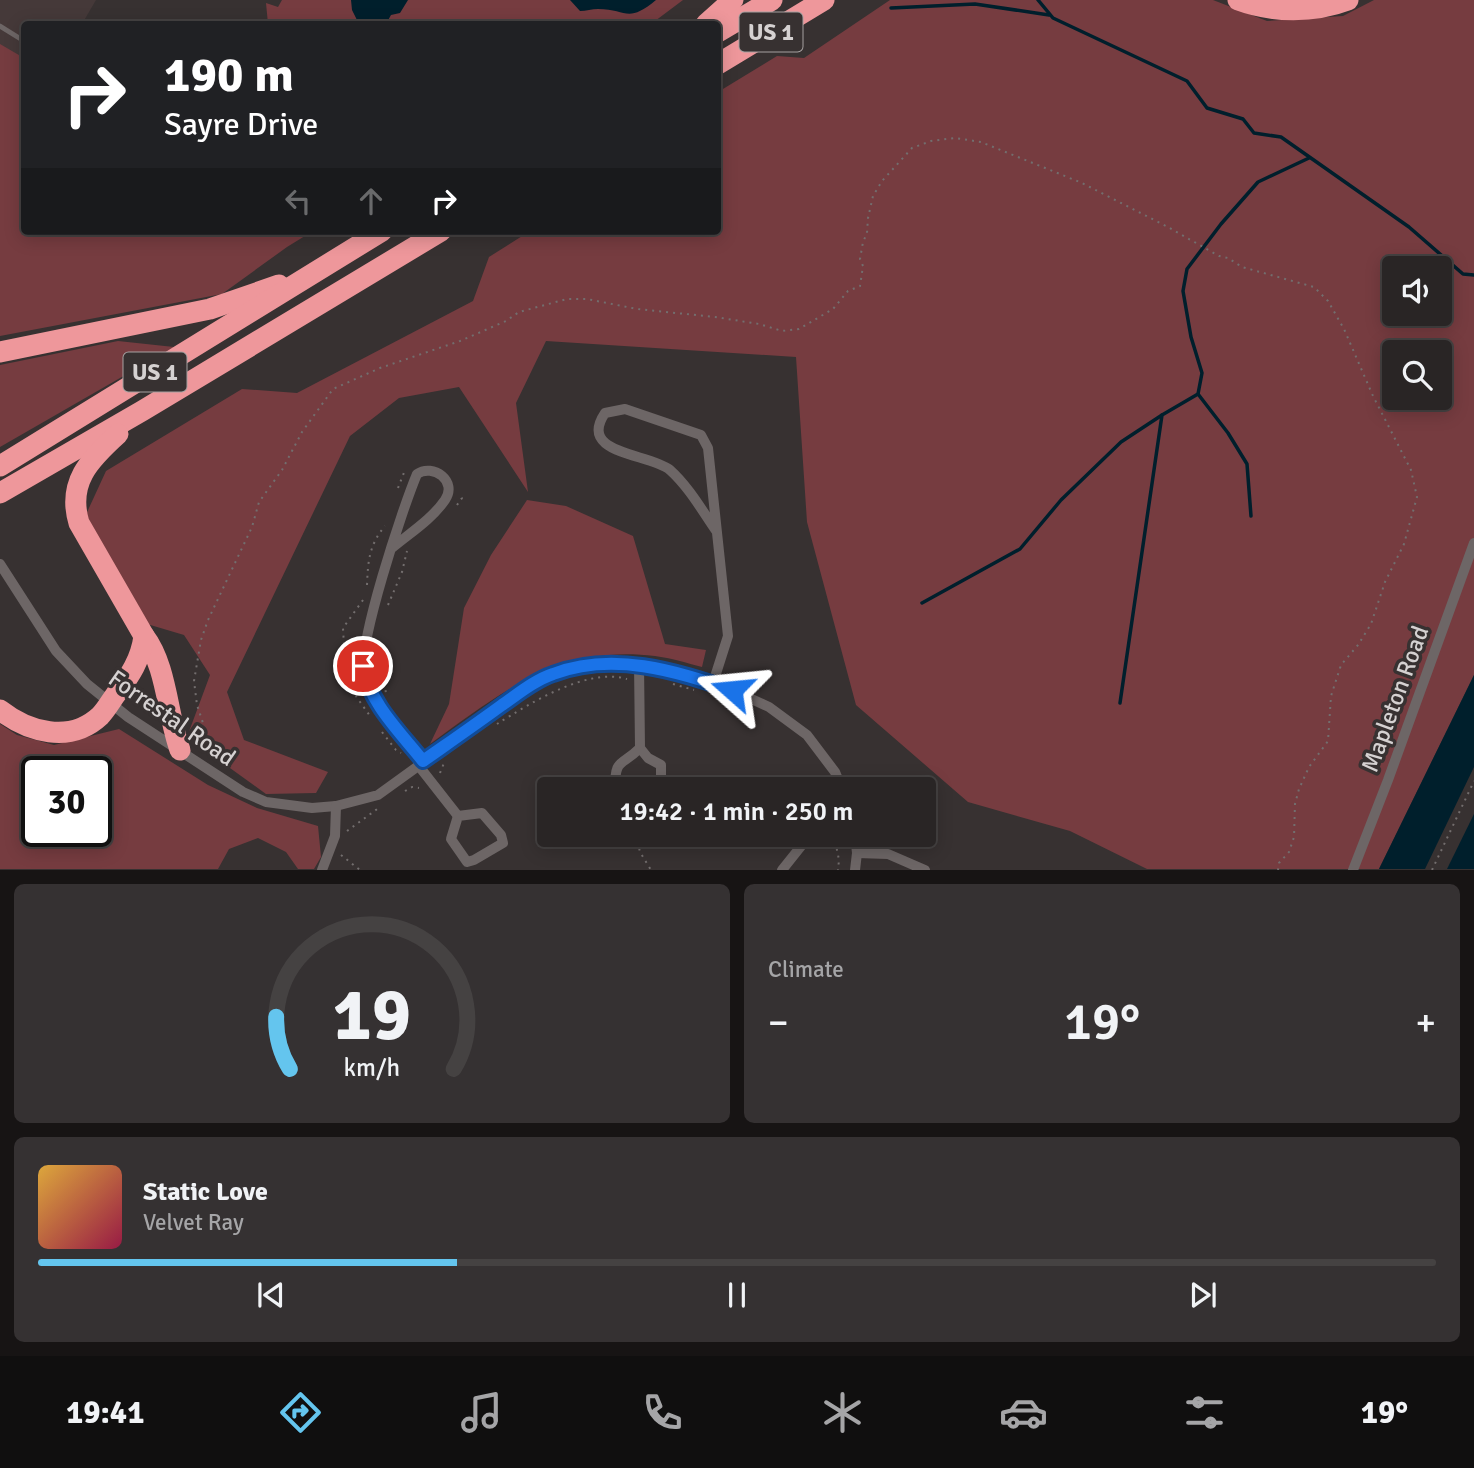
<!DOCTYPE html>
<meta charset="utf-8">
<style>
:root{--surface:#292525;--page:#353132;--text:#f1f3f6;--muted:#a5a5a7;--line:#454242;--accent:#64c5ee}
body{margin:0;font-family:Signika,sans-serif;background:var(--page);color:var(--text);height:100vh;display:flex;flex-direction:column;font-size:26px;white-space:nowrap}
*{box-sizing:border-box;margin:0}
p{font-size:23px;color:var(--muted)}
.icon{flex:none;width:38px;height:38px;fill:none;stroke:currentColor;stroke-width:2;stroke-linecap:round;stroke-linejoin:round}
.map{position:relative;height:870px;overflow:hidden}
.panel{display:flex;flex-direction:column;gap:14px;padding:14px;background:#171414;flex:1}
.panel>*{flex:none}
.hud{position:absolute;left:21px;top:21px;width:700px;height:214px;border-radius:7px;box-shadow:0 4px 18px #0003,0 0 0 2px var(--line);background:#202124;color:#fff;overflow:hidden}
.buttons{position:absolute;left:1382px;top:256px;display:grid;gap:14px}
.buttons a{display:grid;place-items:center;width:70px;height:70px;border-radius:7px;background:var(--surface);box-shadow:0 4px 18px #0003,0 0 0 2px var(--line);font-size:35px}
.speed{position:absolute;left:21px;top:756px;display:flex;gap:14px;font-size:35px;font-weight:700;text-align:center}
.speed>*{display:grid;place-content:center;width:91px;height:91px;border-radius:50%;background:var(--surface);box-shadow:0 4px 18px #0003,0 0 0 2px var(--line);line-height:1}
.speed .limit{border:4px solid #111;border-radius:10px;background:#fff;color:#111}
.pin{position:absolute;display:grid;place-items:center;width:60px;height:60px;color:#fff;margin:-30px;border:4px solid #fff;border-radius:50%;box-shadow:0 2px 7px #0007}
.me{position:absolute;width:77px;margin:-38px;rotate:288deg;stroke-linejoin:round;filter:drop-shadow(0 0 5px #0008)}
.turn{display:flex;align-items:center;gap:24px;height:147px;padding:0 28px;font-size:32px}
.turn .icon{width:91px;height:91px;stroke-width:2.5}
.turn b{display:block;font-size:49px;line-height:60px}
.lanes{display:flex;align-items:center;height:66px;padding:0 28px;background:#0003;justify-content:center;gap:35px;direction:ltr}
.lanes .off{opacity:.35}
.big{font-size:52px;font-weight:600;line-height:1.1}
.panel .widget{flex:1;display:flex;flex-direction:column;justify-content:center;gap:10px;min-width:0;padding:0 24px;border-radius:10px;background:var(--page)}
.panel .dial{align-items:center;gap:0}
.dial svg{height:182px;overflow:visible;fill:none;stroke:var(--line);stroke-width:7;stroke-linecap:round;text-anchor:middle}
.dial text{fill:var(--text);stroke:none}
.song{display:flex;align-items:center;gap:21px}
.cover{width:84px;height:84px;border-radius:10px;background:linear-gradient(135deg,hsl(40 70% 55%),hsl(340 70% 35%))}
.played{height:7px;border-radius:4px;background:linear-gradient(90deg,var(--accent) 30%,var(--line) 30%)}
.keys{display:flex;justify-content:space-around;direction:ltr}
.heat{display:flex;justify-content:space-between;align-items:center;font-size:38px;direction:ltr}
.panel .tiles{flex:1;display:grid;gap:14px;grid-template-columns:1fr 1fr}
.widget:last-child{grid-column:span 2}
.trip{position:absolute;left:537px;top:777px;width:399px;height:70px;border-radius:7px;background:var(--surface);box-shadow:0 4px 18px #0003,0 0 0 2px var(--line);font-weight:600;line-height:70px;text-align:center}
.dock{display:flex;height:112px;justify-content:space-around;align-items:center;background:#100f0f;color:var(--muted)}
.dock .icon{width:49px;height:49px}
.dock .current{color:var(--accent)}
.dock b{font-size:32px;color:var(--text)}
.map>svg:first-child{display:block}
.built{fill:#453939}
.green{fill:#763c40;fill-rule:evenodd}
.water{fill:#001f2c}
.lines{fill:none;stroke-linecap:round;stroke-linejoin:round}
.stream{stroke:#001f2c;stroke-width:3.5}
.path{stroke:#736e6e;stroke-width:2;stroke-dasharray:2 5;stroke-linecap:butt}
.lane{stroke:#6d6666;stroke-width:5}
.street{stroke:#6d6666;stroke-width:10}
.highway{stroke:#ee979b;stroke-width:21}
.route-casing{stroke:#114b97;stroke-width:18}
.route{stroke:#1a73e8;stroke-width:12}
.labels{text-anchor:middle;stroke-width:7;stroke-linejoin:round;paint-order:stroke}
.shield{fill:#373131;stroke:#a6a1a1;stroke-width:2}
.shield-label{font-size:23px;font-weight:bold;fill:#d5d1d1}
.street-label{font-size:24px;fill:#d5d1d1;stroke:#373131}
</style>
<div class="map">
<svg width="1474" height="870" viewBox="0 0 1474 870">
<rect width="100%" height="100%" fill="#373131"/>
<path class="built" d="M 0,0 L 96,0 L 82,24 L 24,24 L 24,84 L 0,69 Z"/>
<g class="green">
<path d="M 282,0 L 683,0 L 651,24 L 268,24 L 266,3 L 278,7 Z"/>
<path d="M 890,0 L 1213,0 L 1267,21 L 1343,16 L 1374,0 L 1474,0 L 1474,675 L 1379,869 L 1147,869 L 1070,831 L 968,802 L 856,705 L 807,522 L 796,357 L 546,341 L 516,403 L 528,492 L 459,387 L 399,398 L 350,436 L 227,692 L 244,740 L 328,772 L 316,793 L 266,794 L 187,737 L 210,675 L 184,635 L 147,624 L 83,521 L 106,471 L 242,389 L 297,393 L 473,301 L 489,257 L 530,231 L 718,231 L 718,92 L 777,56 L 804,58 ZM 1395,268 L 1440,268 L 1440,313 L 1395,313 ZM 1395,352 L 1440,352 L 1440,397 L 1395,397 Z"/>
<path d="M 0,44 L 24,58 L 24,231 L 313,231 L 287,247 L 222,294 L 0,336 Z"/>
<path d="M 118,341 L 174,347 L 0,447 L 0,365 Z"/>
<path d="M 527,500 L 566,506 L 633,536 L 665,644 L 706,650 L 702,667 C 687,663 671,658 655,656 C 560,644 502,692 430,744 L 449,704 L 464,608 L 491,555 Z"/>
<path d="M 0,724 L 17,735 L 54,745 L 119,729 L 208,785 L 257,808 L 318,826 L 321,857 L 314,869 L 298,869 L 286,852 L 258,838 L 229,849 L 218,869 L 0,869 ZM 37,772 L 96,772 L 96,831 L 37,831 Z"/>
</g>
<g class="water">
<path d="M 351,0 L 408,0 L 400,13 L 391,15 L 386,24 L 359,24 L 352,10 Z"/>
<path d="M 570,0 L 656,0 C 627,24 627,9 598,9 C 592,9 586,11 580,11 Z"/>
<path d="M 1474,675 L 1474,767 L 1425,869 L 1379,869 Z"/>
<path d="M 1474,814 L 1474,869 L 1447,869 Z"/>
</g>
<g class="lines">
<g class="stream">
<path d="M 1038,0 L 1053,18 L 1187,81 L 1207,108 L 1243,119 L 1254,133 L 1281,137 L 1409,227 L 1463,274 L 1474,275"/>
<path d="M 891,8 L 975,4 L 1049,15"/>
<path d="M 1198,394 L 1228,433 L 1247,464 L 1251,516"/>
<path d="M 922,603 L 1020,549 L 1061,500 L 1121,442 L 1162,415"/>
<path d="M 1120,703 L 1162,415 L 1198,394 L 1202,373 L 1191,337 L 1183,291 L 1187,269 L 1221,224 L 1258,182 L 1309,158"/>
</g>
<g class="path">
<path d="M 398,488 L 405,470"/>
<path d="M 457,505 L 462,498 L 461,495"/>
<path d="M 367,585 C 368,561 369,545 385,526"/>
<path d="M 363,600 L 343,628 L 346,682 L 370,716"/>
<path d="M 388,605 L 402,572 L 407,551"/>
<path d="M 376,664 L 385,684 L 386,695"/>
<path d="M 673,684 L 694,690"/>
<path d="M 497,724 C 529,704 587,667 627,679"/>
<path d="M 382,732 L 396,750 L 401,753"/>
<path d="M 202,750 L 203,723 L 197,705 L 194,681 L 201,640 L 208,620 L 252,527 L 259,502 L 282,470 L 302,432 L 333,389 L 380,368 L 460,341 L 506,321 L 519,312 L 567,299 L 587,299 L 637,309 L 715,317 L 759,324 L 782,331 L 799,329 L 833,309 L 848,291 L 860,286 L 863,266 L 860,259 L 863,242 L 867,233 L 868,218 L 873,196 L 882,181 L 912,148 L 931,141 L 955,138 L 981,142 L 1082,183 L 1166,226 L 1219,256 L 1228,258 L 1242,267 L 1314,287 L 1328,301 L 1344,329 L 1373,396 L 1411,470 L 1417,497 L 1404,544 L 1385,582 L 1371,624 L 1358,645 L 1341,665 L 1331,696 L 1328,741 L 1309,767 L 1299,789 L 1295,804 L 1294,837 L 1289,852 L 1279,863 L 1278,870"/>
<path d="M 440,773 L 444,763"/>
<path d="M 405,791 L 412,787 L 419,788"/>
<path d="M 347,831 L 380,807"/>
<path d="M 636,835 L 640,852 L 651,870"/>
<path d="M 834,835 L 839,860 L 838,870"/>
<path d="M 341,855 L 360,870"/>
<path d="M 1432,870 L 1474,781"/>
</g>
<path class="lane" d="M 0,26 L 24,41"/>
<g class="street">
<path d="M 392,548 C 410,533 432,519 445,500 C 458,481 433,463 417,474 C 403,507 356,648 364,677 C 372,706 405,738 423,761"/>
<path d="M 0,564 L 56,651 L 87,684 L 128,717 L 243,792 L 266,802 L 312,808 L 336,806 L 378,795 L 518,694 L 551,674 L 583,665 L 634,663 L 693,676 L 732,690 L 769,707 L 807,735 L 835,772 L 842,789"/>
<path d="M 639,664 L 640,748"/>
<path d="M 713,683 L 728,636 L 708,448 L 701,435 L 625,409 L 605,413 C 577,455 649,453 670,470 C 689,487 703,512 717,532"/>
<path d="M 418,765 L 458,816"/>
<path d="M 615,789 C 615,757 621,767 640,748 L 648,758 L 661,765 L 661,789"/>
<path d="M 482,813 L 501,835 L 503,843 L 474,860 L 467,862 L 451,839 L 458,816 Z"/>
<path d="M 855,835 L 857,853 L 855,870"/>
<path d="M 857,853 L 888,854 L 925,870"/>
<path d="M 322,870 L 335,836 L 336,806"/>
<path d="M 782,870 L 810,835"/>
<path d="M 1353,870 L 1388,780 L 1474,543"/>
</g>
<g class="highway">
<path d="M 1238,0 C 1273,13 1314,13 1348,0"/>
<path d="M 706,24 L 733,0"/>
<path d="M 718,32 L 772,0"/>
<path d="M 718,64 L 824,0"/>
<path d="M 0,352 L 210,309 L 279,285"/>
<path d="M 0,466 L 382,231"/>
<path d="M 0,493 L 142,411 L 441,231"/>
<path d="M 144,636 C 167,666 167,714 180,750"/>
<path d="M 0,710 C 28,732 70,744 100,716 C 106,710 111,701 116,694 C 130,676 141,659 144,636 L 79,523 C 67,483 89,460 118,434"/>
</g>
</g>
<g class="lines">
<g class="route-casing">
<path id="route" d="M 363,666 C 369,703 401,733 423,761 C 450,742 476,724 502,705 C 518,694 535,680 553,674 C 613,651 675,671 732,690"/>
</g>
<use href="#route" class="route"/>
</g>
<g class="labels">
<g class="shield">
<rect x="739.5" y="12.5" width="63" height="39" rx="5"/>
<rect x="123.5" y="352.5" width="63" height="39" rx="5"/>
</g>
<g class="shield-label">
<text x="771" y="40">US 1</text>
<text x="155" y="380">US 1</text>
</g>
<g class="street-label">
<text transform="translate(1395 699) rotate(-70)" y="8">Mapleton Road</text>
<text transform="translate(172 718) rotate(35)" y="8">Forrestal Road</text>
</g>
</g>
</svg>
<div class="buttons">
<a><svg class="icon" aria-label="sound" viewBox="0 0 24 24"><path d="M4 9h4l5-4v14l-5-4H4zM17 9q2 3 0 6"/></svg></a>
<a><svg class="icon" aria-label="search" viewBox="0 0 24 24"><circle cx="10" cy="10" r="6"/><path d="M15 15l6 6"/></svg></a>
</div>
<div class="speed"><div class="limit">30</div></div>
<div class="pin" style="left:363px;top:666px;background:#d93025"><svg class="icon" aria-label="arrive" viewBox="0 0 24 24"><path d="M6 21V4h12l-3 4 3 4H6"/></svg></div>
<svg class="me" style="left:732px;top:690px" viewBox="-20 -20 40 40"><path d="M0-17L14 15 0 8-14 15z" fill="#1a73e8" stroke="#fff" stroke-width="4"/></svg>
<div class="trip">19:42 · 1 min · 250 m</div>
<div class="hud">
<div class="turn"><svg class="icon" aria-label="right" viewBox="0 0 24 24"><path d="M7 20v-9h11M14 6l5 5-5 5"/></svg><div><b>190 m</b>Sayre Drive</div></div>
<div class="lanes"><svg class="icon off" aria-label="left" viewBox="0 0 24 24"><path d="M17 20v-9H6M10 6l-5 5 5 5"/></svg><svg class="icon off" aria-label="ahead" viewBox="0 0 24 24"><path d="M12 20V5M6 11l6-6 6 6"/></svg><svg class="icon" aria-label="right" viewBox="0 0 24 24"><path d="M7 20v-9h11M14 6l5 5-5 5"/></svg></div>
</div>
</div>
<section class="panel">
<div class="tiles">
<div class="widget dial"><svg viewBox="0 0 100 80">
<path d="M14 69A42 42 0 1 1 86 69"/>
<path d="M14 69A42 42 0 0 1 8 46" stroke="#64c5ee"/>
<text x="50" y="56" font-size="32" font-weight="700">19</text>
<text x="50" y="72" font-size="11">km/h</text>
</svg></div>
<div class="widget"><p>Climate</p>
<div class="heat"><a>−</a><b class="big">19°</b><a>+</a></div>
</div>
<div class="widget">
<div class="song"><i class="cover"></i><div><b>Static Love</b><p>Velvet Ray</p></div></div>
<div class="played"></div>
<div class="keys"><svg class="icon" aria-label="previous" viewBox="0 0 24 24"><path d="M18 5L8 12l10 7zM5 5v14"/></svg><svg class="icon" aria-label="pause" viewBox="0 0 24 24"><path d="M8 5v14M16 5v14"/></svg><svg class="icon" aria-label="next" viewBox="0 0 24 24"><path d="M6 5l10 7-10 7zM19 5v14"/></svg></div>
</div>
</div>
</section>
<nav class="dock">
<b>19:41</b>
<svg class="icon current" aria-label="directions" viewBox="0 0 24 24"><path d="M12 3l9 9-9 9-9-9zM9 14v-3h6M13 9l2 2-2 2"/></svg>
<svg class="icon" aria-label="music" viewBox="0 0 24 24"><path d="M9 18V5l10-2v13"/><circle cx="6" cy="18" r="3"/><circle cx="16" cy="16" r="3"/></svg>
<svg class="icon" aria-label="phone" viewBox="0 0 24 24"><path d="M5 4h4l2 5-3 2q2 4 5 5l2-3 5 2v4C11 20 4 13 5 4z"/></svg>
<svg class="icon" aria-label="climate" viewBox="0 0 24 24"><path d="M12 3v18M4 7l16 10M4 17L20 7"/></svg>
<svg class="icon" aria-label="car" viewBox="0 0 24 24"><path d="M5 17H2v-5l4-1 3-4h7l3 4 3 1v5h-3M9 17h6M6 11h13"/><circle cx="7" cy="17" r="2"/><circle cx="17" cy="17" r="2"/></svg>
<svg class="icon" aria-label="filters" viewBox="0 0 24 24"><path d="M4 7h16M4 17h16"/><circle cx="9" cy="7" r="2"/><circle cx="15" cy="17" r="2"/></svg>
<b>19°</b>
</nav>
